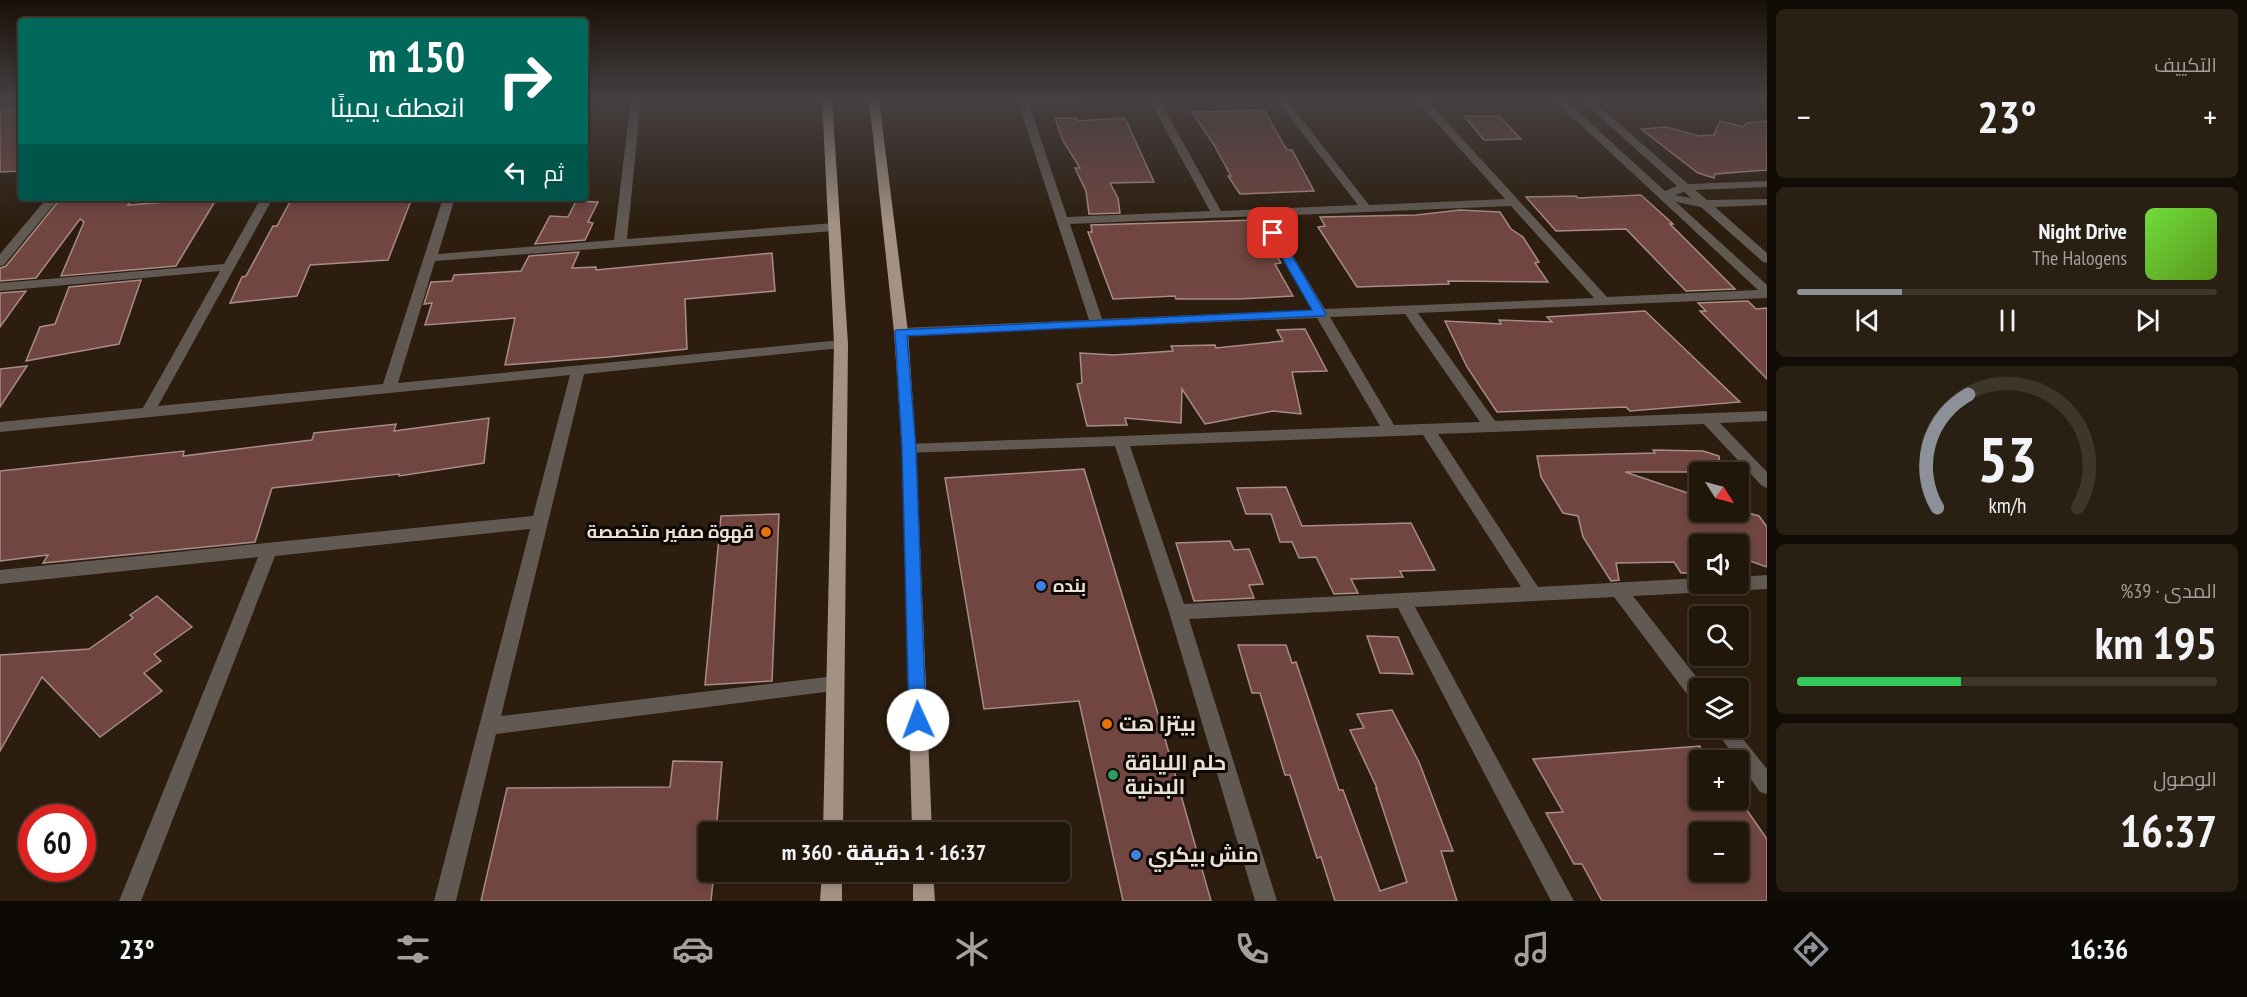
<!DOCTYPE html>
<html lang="ar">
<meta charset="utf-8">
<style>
:root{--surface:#21160a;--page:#291f13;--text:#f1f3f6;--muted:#a29f9c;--line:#3e352b;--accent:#8c9099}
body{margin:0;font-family:"PT Sans Narrow",Cairo,sans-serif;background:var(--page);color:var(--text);direction:rtl;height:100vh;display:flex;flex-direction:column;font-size:22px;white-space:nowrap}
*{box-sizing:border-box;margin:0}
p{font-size:20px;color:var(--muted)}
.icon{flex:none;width:33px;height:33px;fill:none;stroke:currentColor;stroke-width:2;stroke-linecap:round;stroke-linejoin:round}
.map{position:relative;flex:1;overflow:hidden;direction:ltr}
.panel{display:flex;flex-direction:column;gap:9px;padding:9px;background:#120c06;width:480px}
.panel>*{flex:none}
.hud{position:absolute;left:18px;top:18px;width:570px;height:183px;border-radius:6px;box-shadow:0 3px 9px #0003,0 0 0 2px var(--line);direction:rtl;background:#00695c;color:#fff;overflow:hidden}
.needle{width:39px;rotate:126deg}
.tools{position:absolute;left:1689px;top:462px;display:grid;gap:12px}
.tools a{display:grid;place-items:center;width:60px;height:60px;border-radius:6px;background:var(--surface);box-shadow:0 3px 9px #0003,0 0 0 2px var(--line);font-size:30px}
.speed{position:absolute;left:18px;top:804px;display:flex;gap:12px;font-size:30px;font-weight:700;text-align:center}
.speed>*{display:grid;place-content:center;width:78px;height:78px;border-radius:50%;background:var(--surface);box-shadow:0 3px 9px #0003,0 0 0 2px var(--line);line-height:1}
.speed .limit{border:9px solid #d22;background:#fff;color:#111}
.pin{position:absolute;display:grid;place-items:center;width:51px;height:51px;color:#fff;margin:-26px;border-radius:12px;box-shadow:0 3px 9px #0006}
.me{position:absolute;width:66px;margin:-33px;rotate:358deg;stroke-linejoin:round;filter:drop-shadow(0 0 4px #0008)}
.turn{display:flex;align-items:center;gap:21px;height:126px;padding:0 24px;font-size:27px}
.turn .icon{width:78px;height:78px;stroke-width:2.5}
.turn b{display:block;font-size:42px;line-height:51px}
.then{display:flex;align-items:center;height:57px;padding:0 24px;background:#0003;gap:12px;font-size:22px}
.big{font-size:45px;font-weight:800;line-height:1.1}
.panel .card{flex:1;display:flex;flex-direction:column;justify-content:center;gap:9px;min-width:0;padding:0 21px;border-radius:9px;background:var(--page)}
.panel .dial{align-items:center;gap:0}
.dial svg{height:156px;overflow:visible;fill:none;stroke:var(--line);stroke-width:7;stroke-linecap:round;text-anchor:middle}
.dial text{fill:var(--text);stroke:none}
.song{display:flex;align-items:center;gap:18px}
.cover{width:72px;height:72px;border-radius:9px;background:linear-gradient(135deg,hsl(100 70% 55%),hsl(90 70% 35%))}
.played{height:6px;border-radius:3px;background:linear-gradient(90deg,var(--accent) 25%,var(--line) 25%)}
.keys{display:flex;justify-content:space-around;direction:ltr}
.heat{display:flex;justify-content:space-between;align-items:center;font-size:33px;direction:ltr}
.charge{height:9px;border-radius:4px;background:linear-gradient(90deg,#34c759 39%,var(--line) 0)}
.trip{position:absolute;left:698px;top:822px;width:372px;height:60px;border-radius:6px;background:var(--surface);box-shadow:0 3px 9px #0003,0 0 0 2px var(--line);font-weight:800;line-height:60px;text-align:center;direction:rtl}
.tabs{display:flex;height:96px;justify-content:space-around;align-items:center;background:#0d0904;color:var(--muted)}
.tabs .icon{width:42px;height:42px}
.tabs .on{color:var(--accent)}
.tabs b{font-size:27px;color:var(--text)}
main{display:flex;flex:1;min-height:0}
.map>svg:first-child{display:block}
.building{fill:#714540;stroke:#a88c89;stroke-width:1.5;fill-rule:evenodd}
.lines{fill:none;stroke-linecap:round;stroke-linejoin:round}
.street{fill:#615952;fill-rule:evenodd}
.primary{fill:#a39183;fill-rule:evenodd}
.route{fill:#1a73e8;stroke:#114b97;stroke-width:1.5}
.food-dot{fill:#e8710a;stroke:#0f0904;stroke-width:2}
.shop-dot{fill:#3f7fe0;stroke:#0f0904;stroke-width:2}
.leisure-dot{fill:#2e9e5b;stroke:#0f0904;stroke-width:2}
.labels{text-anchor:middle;stroke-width:6;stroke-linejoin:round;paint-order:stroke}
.poi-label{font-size:18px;font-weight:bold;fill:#ebe0d7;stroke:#0f0904;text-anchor:end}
.near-poi-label{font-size:21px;font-weight:bold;fill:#ebe0d7;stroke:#0f0904;text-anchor:start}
</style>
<main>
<section class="panel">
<div class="card"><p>التكييف</p>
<div class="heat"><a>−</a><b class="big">23°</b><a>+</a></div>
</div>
<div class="card">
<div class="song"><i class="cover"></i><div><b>Night Drive</b><p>The Halogens</p></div></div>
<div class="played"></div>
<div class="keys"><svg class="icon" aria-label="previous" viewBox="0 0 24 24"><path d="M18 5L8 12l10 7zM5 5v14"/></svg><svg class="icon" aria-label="pause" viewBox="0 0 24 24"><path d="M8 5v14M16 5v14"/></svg><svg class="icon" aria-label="next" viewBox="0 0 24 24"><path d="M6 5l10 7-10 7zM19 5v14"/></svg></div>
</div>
<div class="card dial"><svg viewBox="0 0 100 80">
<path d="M14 69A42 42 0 1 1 86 69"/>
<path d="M14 69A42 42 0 0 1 30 11" stroke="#8c9099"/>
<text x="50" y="56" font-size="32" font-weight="700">53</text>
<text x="50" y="72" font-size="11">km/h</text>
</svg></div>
<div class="card"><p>المدى · 39%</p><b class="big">195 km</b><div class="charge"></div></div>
<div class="card"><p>الوصول</p><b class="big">16:37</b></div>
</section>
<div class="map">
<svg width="1767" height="901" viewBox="0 0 1767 901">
<rect width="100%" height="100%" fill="#2c1d0e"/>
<g class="building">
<path d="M 21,109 L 21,171 L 0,172 L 0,110 Z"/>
<path d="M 1264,110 L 1287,150 L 1292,150 L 1314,191 L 1240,194 L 1228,176 L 1231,176 L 1214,145 L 1192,112 Z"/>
<path d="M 1464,116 L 1499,116 L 1521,139 L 1484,140 Z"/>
<path d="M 1055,118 L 1076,118 L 1077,121 L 1125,118 L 1154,182 L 1110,183 L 1118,198 L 1120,213 L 1089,214 L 1086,191 L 1075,168 L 1080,168 L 1063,141 Z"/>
<path d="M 1720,121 L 1744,127 L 1746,123 L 1767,121 L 1767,170 L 1715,174 L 1714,178 L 1698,173 L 1641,129 L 1666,127 L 1699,136 L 1714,135 Z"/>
<path d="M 1641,195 L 1673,224 L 1670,224 L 1735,289 L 1686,291 L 1626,229 L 1556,231 L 1526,197 L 1576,196 L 1578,198 Z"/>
<path d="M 61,198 L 134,198 L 128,205 L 217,198 L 176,266 L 61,276 L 84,222 L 80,219 L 36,278 L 0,281 L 0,268 L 6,266 Z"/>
<path d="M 292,198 L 412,198 L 388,260 L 310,265 L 297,296 L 230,303 L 242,277 L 246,276 L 273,226 L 277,226 Z"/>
<path d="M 576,201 L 598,202 L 588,222 L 593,223 L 585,240 L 535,244 L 550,216 L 568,217 Z"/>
<path d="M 1460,210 L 1500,212 L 1511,229 L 1523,237 L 1539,262 L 1535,263 L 1548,282 L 1448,281 L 1449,284 L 1357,287 L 1318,227 L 1325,226 L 1320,217 L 1416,215 Z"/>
<path d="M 1257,220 L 1281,263 L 1275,264 L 1293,296 L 1239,299 L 1176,299 L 1175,296 L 1113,299 L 1088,232 L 1092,232 L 1091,225 Z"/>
<path d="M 579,252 L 572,268 L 596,267 L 596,270 L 772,253 L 775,291 L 685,299 L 687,349 L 609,357 L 505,365 L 515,318 L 425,325 L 432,303 L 424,304 L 431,282 L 452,281 L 454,275 L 521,271 L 529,256 Z"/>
<path d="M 141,280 L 119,344 L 26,361 L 40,327 L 55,324 L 69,287 Z"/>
<path d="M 26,291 L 23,295 L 0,327 L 0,293 Z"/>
<path d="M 1748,301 L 1756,309 L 1767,308 L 1767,379 L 1700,311 L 1706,311 L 1698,303 Z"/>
<path d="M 1645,311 L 1740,402 L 1630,411 L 1626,407 L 1497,412 L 1467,367 L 1445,321 L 1501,324 L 1499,320 L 1552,322 L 1547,317 Z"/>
<path d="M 1305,329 L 1327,371 L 1292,372 L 1301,414 L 1273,411 L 1205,424 L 1182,389 L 1181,423 L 1125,418 L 1127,425 L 1087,426 L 1077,384 L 1082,383 L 1080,353 L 1114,355 L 1173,351 L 1171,346 L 1215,345 L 1216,348 L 1283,341 L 1277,330 Z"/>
<path d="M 27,366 L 0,407 L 0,369 Z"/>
<path d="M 489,418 L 484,463 L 399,476 L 399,474 L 272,488 L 255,542 L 43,563 L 48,555 L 0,561 L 0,471 L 184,451 L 183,456 L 246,448 L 312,440 L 314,433 L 396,424 L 394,431 Z"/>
<path d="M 1653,450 L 1703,451 L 1719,456 L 1720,472 L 1625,472 L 1700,497 L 1700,512 L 1745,512 L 1759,516 L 1767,527 L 1767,567 L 1750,561 L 1738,560 L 1738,544 L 1700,544 L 1700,573 L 1681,573 L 1674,562 L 1616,563 L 1619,580 L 1611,581 L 1583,537 L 1578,516 L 1563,513 L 1541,477 L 1537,456 L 1655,453 Z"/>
<path d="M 1084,469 L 1154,700 L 1211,901 L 1123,901 L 1079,701 L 984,709 L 945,478 Z"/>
<path d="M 1286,487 L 1302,526 L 1411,523 L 1435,570 L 1400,571 L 1403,577 L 1351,579 L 1358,593 L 1334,594 L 1316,557 L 1299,558 L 1292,542 L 1280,542 L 1271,514 L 1246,514 L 1237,488 Z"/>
<path d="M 779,514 L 772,681 L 705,685 L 721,516 Z"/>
<path d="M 1230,541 L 1234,550 L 1249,549 L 1263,584 L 1249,585 L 1254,598 L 1194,601 L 1176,543 Z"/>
<path d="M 157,596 L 192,627 L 154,654 L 161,661 L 144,673 L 162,691 L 100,737 L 42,677 L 0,751 L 0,655 L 89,649 L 133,618 L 130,615 Z"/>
<path d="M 1367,636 L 1398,637 L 1413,674 L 1380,673 Z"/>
<path d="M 1238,645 L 1286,645 L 1292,663 L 1296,662 L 1339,790 L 1343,790 L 1380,891 L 1407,882 L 1376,788 L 1377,788 L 1350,730 L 1364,728 L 1357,714 L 1392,710 L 1419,762 L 1453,851 L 1441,851 L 1457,901 L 1335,901 L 1321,857 L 1317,858 L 1290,775 L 1285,775 L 1260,693 L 1252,693 Z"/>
<path d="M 1700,746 L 1700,800 L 1740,800 L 1767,839 L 1767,901 L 1602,901 L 1582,864 L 1574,864 L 1546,813 L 1563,812 L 1533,759 ZM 1700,832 L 1738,832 L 1738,872 L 1700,872 Z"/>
<path d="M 673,761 L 722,762 L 716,832 L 708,832 L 708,872 L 714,872 L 711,901 L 481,901 L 507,788 L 670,787 Z"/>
</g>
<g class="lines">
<g class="street">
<path d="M 631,99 L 641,99 L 627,239 L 834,223 L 840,227 L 834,231 L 435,261 L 398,383 L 841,340 L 848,344 L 841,348 L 584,374 L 501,716 L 835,676 L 841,678 L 844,684 L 841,690 L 496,734 L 456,901 L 434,901 L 530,529 L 275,556 L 141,901 L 119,901 L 258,557 L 0,584 L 0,570 L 533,516 L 570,375 L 0,432 L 0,422 L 143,408 L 220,271 L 0,291 L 0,283 L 224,264 L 261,198 L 273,198 L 158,406 L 383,384 L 443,198 L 455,198 L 438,254 L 614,240 Z"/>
<path d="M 1017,99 L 1088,99 L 1083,102 L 1029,104 L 1067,217 L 1210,211 L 1149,99 L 1159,99 L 1221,211 L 1358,205 L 1276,99 L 1286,99 L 1369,205 L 1505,199 L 1415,99 L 1426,99 L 1607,297 L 1758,290 L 1553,99 L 1564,99 L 1665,191 L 1677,186 L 1580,99 L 1591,99 L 1688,184 L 1767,181 L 1767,187 L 1695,190 L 1707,200 L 1767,199 L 1767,205 L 1715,207 L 1767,253 L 1767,263 L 1763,262 L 1701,207 L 1676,202 L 1767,285 L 1767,298 L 1418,313 L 1495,421 L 1767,411 L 1767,421 L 1720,423 L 1767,472 L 1767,488 L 1762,486 L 1704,424 L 1438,434 L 1538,587 L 1700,578 L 1700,584 L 1738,584 L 1738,577 L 1767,575 L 1767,589 L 1633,596 L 1705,688 L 1700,688 L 1700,704 L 1693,702 L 1614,597 L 1415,607 L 1574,901 L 1551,901 L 1398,608 L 1189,619 L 1277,901 L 1255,901 L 1169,612 L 1115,446 L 904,453 L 902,449 L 904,445 L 909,444 L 1380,426 L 1317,318 L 896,335 L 894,332 L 896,329 L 901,328 L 1089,320 ZM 1684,192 L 1691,198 L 1675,195 ZM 1511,206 L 1594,298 L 1325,309 L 1269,216 ZM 1258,216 L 1312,310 L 1102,319 L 1070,224 ZM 1405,314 L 1480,422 L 1394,425 L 1330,317 ZM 1423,435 L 1521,587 L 1184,604 L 1130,446 Z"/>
<path d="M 21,101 L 21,107 L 0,108 L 0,102 Z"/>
<path d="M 47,198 L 59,198 L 4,265 L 0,266 L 0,254 Z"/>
<path d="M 1714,728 L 1734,728 L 1767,769 L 1767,794 L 1760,792 Z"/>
</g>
<g class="primary">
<path d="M 822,99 L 832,99 L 848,344 L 843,832 L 823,832 L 834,344 Z"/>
<path d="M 869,99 L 879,99 L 908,332 L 916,449 L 932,832 L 912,832 L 902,449 L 894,332 Z"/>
<path d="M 822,872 L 842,872 L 842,901 L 820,901 Z"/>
<path d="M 913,872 L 933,872 L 935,901 L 913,901 Z"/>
</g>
</g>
<linearGradient id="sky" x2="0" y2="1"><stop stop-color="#181008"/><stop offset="0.44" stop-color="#454041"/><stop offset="1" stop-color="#454041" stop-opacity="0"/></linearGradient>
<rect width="1767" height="225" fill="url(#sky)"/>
<path class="route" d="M 1273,230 L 1279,233 L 1326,314 L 1324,316 L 907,336 L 916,449 L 926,720 L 924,725 L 918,728 L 912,725 L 909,720 L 902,449 L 895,332 L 896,330 L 1312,310 L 1268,233 Z"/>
<g class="food-dot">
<circle cx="766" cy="532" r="6"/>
<circle cx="1107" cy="724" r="6"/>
</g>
<g class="shop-dot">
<circle cx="1041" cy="586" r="6"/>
<circle cx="1136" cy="855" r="6"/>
</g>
<circle class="leisure-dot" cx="1113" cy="775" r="6"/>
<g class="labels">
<g class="poi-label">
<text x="754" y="538">قهوة صفير متخصصة</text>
<text x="1053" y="592" text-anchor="start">بنده</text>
</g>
<g class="near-poi-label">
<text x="1119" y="731">بيتزا هت</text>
<text x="1125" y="770">حلم اللياقة<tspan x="1125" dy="24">البدنية</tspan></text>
<text x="1148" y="862">منش بيكري</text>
</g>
</g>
</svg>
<div class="tools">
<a><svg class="needle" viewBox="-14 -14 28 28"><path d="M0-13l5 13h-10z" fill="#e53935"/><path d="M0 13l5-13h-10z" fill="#a29f9c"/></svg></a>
<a><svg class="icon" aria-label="sound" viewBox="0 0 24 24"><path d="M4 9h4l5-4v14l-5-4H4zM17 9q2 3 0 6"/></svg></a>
<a><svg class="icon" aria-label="search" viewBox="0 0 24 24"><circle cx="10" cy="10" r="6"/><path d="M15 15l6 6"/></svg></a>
<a><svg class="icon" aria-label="layers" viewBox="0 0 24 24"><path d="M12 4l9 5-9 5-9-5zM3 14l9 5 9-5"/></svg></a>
<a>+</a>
<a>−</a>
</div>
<div class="speed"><div class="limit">60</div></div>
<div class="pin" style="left:1273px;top:233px;background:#d93025"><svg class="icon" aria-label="arrive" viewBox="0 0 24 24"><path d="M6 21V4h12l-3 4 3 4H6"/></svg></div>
<svg class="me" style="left:918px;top:720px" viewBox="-20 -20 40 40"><circle r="19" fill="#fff"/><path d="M0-13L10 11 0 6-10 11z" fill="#1a73e8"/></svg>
<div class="trip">16:37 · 1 دقيقة · 360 m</div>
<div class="hud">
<div class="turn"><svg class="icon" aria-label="right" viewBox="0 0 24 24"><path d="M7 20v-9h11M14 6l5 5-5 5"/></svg><div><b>150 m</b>انعطف يمينًا</div></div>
<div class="then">ثم<svg class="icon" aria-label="left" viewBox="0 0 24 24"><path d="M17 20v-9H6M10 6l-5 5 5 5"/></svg></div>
</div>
</div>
</main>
<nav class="tabs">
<b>16:36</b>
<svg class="icon on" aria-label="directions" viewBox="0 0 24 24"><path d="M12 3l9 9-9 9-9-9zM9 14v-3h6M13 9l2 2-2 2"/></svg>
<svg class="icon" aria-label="music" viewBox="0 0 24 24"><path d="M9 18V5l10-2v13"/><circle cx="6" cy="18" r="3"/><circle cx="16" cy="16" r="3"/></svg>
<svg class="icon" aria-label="phone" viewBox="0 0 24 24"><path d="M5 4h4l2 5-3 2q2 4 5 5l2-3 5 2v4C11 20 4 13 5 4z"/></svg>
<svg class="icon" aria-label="climate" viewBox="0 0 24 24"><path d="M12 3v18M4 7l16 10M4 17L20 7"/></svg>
<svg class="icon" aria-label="car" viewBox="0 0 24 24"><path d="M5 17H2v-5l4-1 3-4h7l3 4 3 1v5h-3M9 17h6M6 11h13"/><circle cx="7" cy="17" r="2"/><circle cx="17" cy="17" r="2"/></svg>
<svg class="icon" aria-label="filters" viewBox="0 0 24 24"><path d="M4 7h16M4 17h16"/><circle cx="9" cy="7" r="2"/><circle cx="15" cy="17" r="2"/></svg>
<b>23°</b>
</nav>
